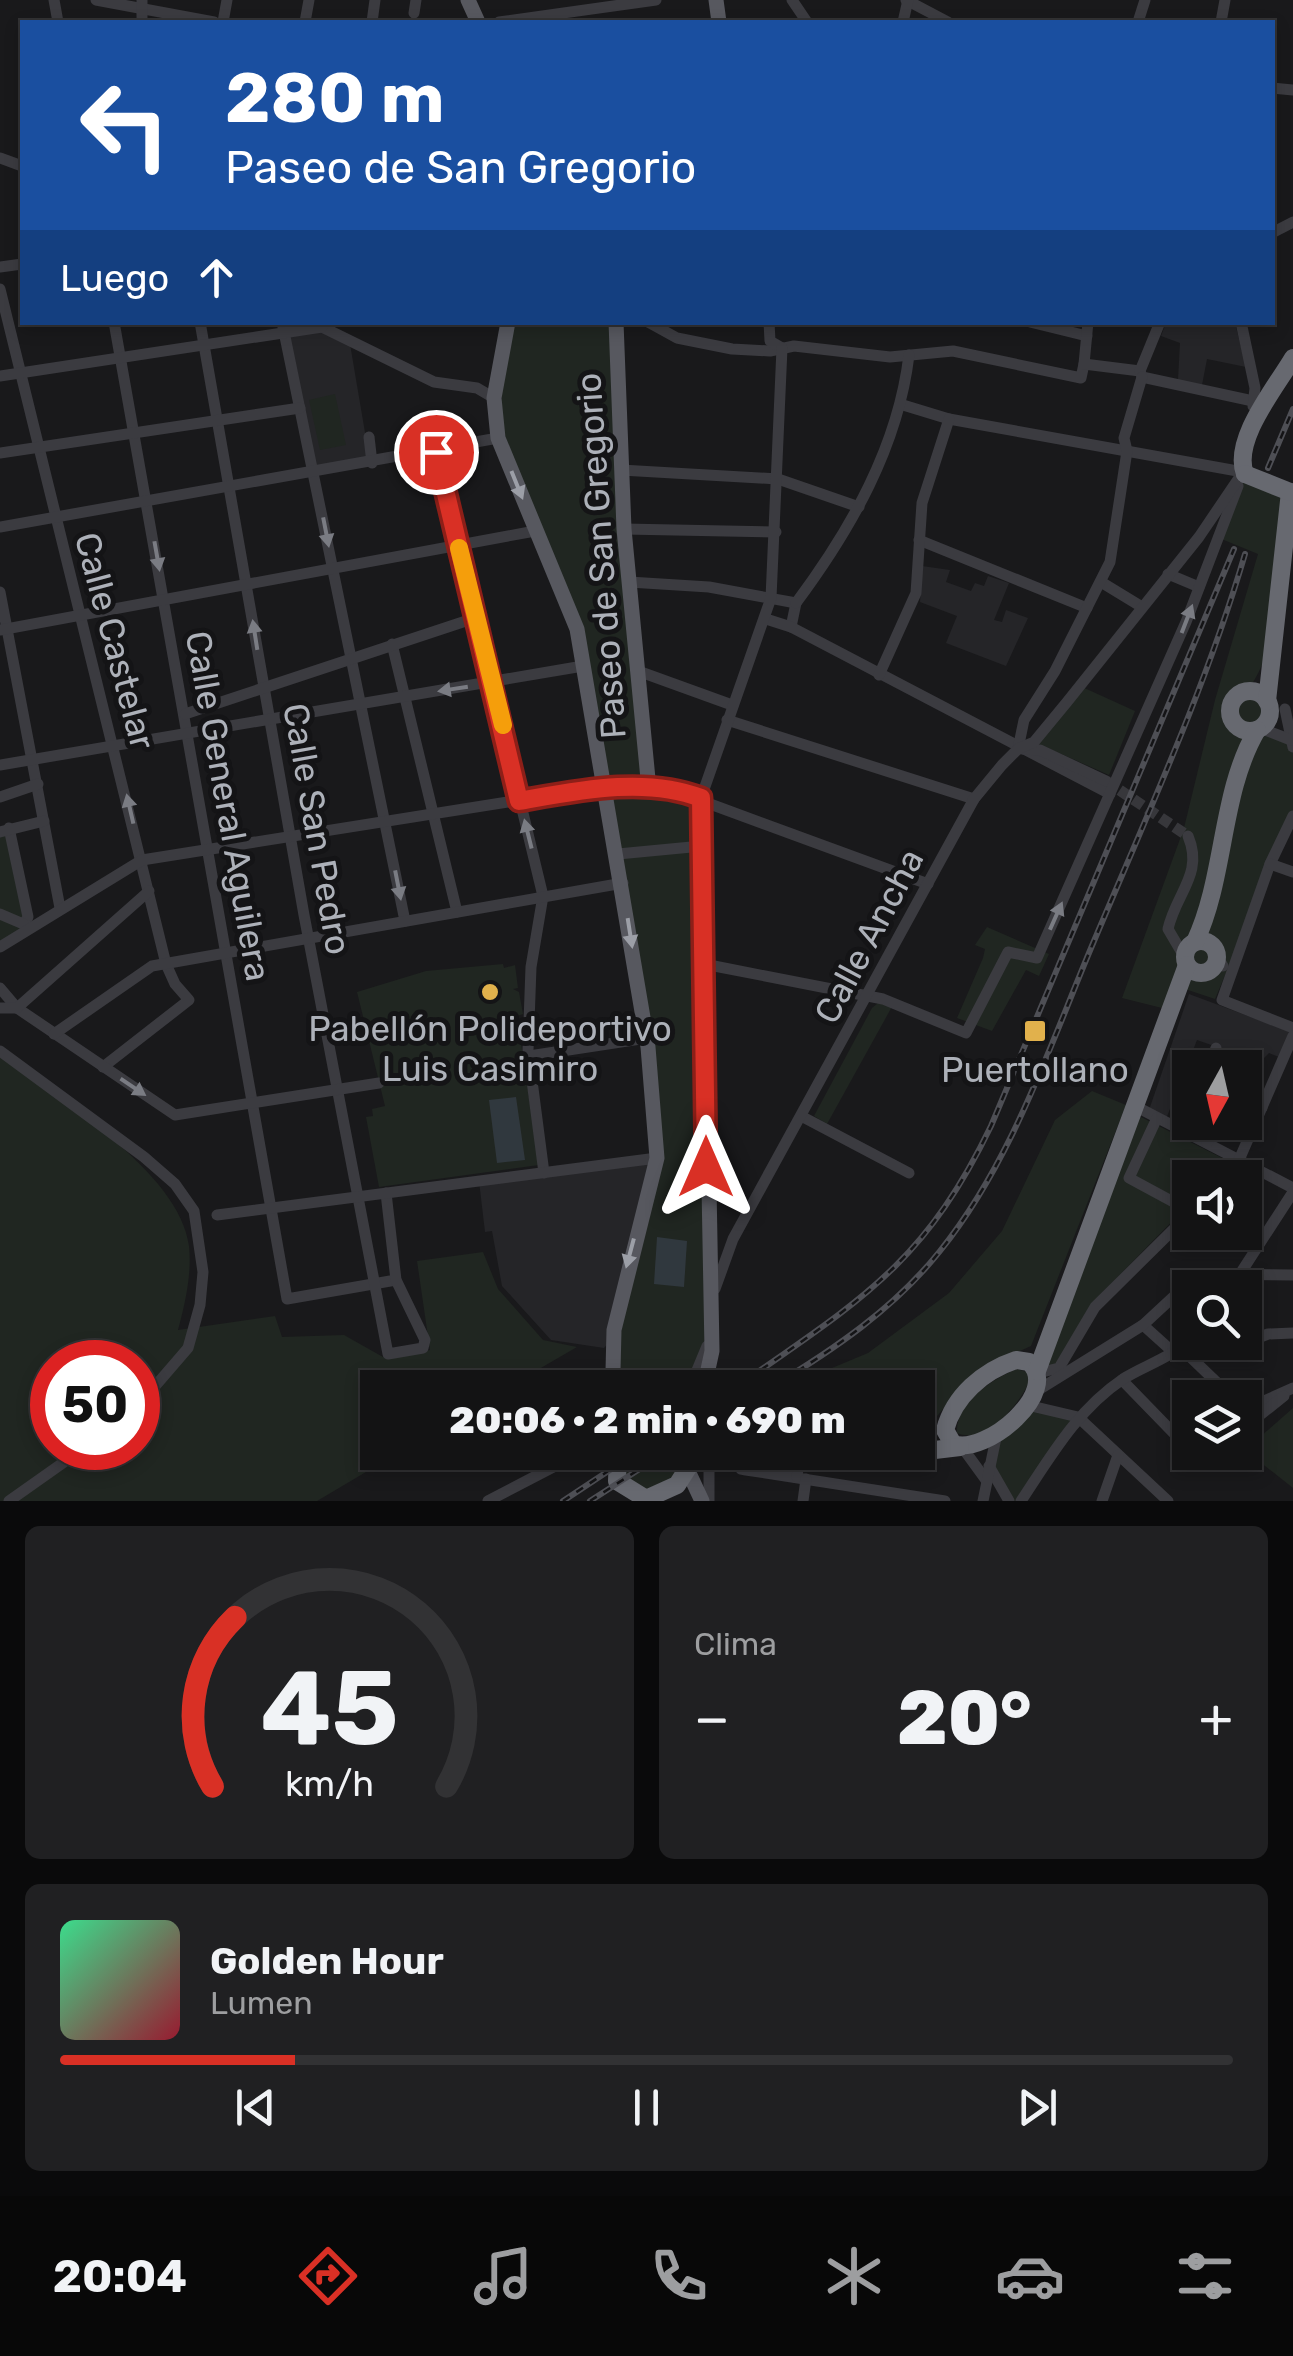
<!DOCTYPE html>
<html lang="es">
<meta charset="utf-8">
<style>
:root{--surface:#131314;--page:#202022;--text:#f1f3f6;--muted:#9d9ea0;--line:#323234;--accent:#d93025}
body{margin:0;font-family:Rubik,sans-serif;background:var(--page);color:var(--text);height:100vh;display:flex;flex-direction:column;font-size:38px;white-space:nowrap}
*{box-sizing:border-box;margin:0}
p{font-size:32px;color:var(--muted)}
.icon{flex:none;width:55px;height:55px;fill:none;stroke:currentColor;stroke-width:2;stroke-linecap:round;stroke-linejoin:round}
.map{position:relative;height:1501px;overflow:hidden}
.side{display:flex;flex-direction:column;gap:25px;padding:25px;background:#0a0a0b;flex:1}
.side>*{flex:none}
.guide{position:absolute;left:20px;top:20px;width:1255px;height:305px;border-radius:0px;box-shadow:0 5px 15px #0003,0 0 0 2px var(--line);background:#1a4fa0;color:#fff;overflow:hidden}
.needle{width:65px;rotate:188deg}
.controls{position:absolute;left:1172px;top:1050px;display:grid;gap:20px}
.controls a{display:grid;place-items:center;width:90px;height:90px;border-radius:0px;background:var(--surface);box-shadow:0 5px 15px #0003,0 0 0 2px var(--line);font-size:50px}
.speed{position:absolute;left:30px;top:1340px;display:flex;gap:20px;font-size:50px;font-weight:700;text-align:center}
.speed>*{display:grid;place-content:center;width:130px;height:130px;border-radius:50%;background:var(--surface);box-shadow:0 5px 15px #0003,0 0 0 2px var(--line);line-height:1}
.speed .limit{border:15px solid #d22;background:#fff;color:#111}
.pin{position:absolute;display:grid;place-items:center;width:85px;height:85px;color:#fff;margin:-42px;border:5px solid #fff;border-radius:50%;box-shadow:0 2px 10px #0007}
.me{position:absolute;width:110px;margin:-55px;rotate:0deg;stroke-linejoin:round;filter:drop-shadow(0 0 8px #0008)}
.turn{display:flex;align-items:center;gap:35px;height:210px;padding:0 40px;font-size:45px}
.turn .icon{width:130px;height:130px;stroke-width:2.5}
.turn b{display:block;font-size:70px;line-height:85px}
.then{display:flex;align-items:center;height:95px;padding:0 40px;background:#0003;gap:20px;font-size:38px}
.big{font-size:75px;font-weight:800;line-height:1.1}
.side .tile{flex:1;display:flex;flex-direction:column;justify-content:center;gap:15px;min-width:0;padding:0 35px;border-radius:15px;background:var(--page)}
.side .dial{align-items:center;gap:0}
.dial svg{height:260px;overflow:visible;fill:none;stroke:var(--line);stroke-width:7;stroke-linecap:round;text-anchor:middle}
.dial text{fill:var(--text);stroke:none}
.song{display:flex;align-items:center;gap:30px}
.cover{width:120px;height:120px;border-radius:15px;background:linear-gradient(135deg,hsl(150 70% 55%),hsl(350 70% 35%))}
.played{height:10px;border-radius:5px;background:linear-gradient(90deg,var(--accent) 20%,var(--line) 20%)}
.keys{display:flex;justify-content:space-around;direction:ltr}
.heat{display:flex;justify-content:space-between;align-items:center;font-size:55px;direction:ltr}
.side .tiles{flex:1;display:grid;gap:25px;grid-template-columns:1fr 1fr}
.tile:last-child{grid-column:span 2}
.trip{position:absolute;left:360px;top:1370px;width:575px;height:100px;border-radius:0px;background:var(--surface);box-shadow:0 5px 15px #0003,0 0 0 2px var(--line);font-weight:800;line-height:100px;text-align:center}
.menu{display:flex;height:160px;justify-content:space-around;align-items:center;background:#080808;color:var(--muted)}
.menu .icon{width:70px;height:70px}
.menu .current{color:var(--accent)}
.menu b{font-size:45px;color:var(--text)}
.map>svg:first-child{display:block}
.built{fill:#252528}
.green{fill:#202621;fill-rule:evenodd}
.water{fill:#30383e}
.lines{fill:none;stroke-linecap:round;stroke-linejoin:round}
.minor-tunnel{stroke:#37373b;stroke-width:11;stroke-dasharray:11 5.5;stroke-linecap:butt}
.minor{stroke:#3b3b40;stroke-width:11}
.major{stroke:#57585f;stroke-width:15}
.highway{stroke:#676970;stroke-width:18}
.rail-casing{stroke:#4e4f55;stroke-width:6}
.rail{stroke:#141416;stroke-width:2.5;stroke-dasharray:8;stroke-linecap:butt}
.highway-bridge{stroke:#676970;stroke-width:18}
.oneway{fill:#9c9fa7}
.oneway2{fill:#7a7c83}
.route-casing{stroke:#8d1f18;stroke-width:25}
.route{stroke:#d93025;stroke-width:18}
.slow{stroke:#f59e0b;stroke-width:18}
.poi-dot{fill:#e1b14c;stroke:#141416;stroke-width:4}
.labels{text-anchor:middle;stroke-width:10;stroke-linejoin:round;paint-order:stroke}
.street-label{font-size:35px;fill:#adb1b9;stroke:#141416}
.poi-label{font-size:35px;fill:#adb1b9;stroke:#141416}
</style>
<div class="map">
<svg width="1293" height="1501" viewBox="0 0 1293 1501">
<rect width="100%" height="100%" fill="#19191b"/>
<g class="built">
<path d="M 1166,323 L 1235,323 L 1246,367 L 1207,359 L 1202,385 L 1178,380 L 1180,343 L 1161,336 Z"/>
<path d="M 323,330 L 350,344 L 370,462 L 316,471 L 287,336 Z"/>
<path d="M 922,566 L 950,570 L 946,582 L 971,591 L 975,583 L 984,586 L 988,576 L 1009,583 L 994,620 L 1002,622 L 1006,610 L 1028,618 L 1006,666 L 946,643 L 957,616 L 920,602 Z"/>
<path d="M 1189,994 L 1291,1032 L 1279,1057 L 1269,1053 L 1260,1062 L 1197,1040 L 1166,1119 L 1149,1110 Z"/>
<path d="M 651,1160 L 613,1338 L 604,1348 L 551,1340 L 502,1286 L 492,1231 L 485,1232 L 479,1181 Z"/>
</g>
<g class="green">
<path d="M 508,323 L 616,323 L 648,778 L 698,796 L 707,1230 L 704,1356 L 680,1387 L 624,1387 L 613,1371 L 655,1167 L 609,788 L 583,666 L 498,438 Z"/>
<path d="M 335,394 L 346,445 L 320,450 L 309,400 Z"/>
<path d="M 1243,472 L 1290,492 C 1283,548 1282,647 1247,691 L 1267,701 L 1269,718 L 1261,727 L 1293,747 L 1293,814 L 1215,999 L 1173,985 L 1162,1008 L 1122,998 L 1184,828 L 1215,700 L 1258,554 L 1219,538 Z"/>
<path d="M 1080,686 L 1135,711 L 1109,775 L 1034,742 Z"/>
<path d="M 9,828 L 32,928 L 0,947 L 0,832 Z"/>
<path d="M 987,927 L 1049,954 L 1039,976 L 1026,970 L 992,1031 L 957,1018 L 983,958 L 985,949 L 975,945 Z"/>
<path d="M 503,964 L 504,968 L 515,965 L 518,988 L 513,989 L 519,992 L 523,1014 L 517,1016 L 539,1165 L 379,1187 L 366,1117 L 373,1116 L 372,1109 L 385,1106 L 357,992 L 426,971 Z"/>
<path d="M 883,999 L 894,1003 L 827,1124 L 814,1116 L 872,1008 Z"/>
<path d="M 0,1056 C 56,1097 180,1172 189,1246 C 192,1274 185,1304 178,1330 L 275,1316 L 282,1337 L 344,1335 L 383,1357 L 430,1350 L 417,1261 L 483,1252 L 498,1289 L 543,1340 L 577,1347 L 508,1387 L 378,1388 L 378,1452 L 398,1453 L 317,1501 L 0,1501 ZM 52,1362 L 138,1362 L 138,1448 L 52,1448 Z"/>
<path d="M 1092,1091 L 1126,1105 L 1031,1346 L 976,1371 L 918,1438 L 918,1388 L 784,1388 L 868,1353 L 949,1293 L 1002,1231 L 1055,1120 Z"/>
<path d="M 1137,1115 L 1230,1162 L 1215,1177 L 1190,1178 L 1190,1203 L 1096,1299 L 1055,1365 L 1047,1369 Z"/>
<path d="M 1017,1369 L 1027,1372 L 1029,1382 C 1019,1405 985,1445 957,1433 C 955,1403 992,1379 1017,1369 Z"/>
<path d="M 1027,1405 L 1078,1417 L 1021,1501 L 1009,1501 C 977,1447 989,1449 1027,1405 Z"/>
<path d="M 1293,1408 L 1293,1488 L 1245,1450 Z"/>
<path d="M 625,1453 L 690,1453 L 673,1481 L 649,1492 L 626,1482 Z"/>
</g>
<g class="water">
<path d="M 516,1097 L 525,1160 L 497,1163 L 489,1100 Z"/>
<path d="M 657,1237 L 687,1241 L 684,1287 L 654,1284 Z"/>
</g>
<g class="lines">
<path class="minor-tunnel" d="M 1106,781 L 1188,836"/>
<g class="minor">
<path d="M 54,0 L 58,22"/>
<path d="M 96,0 L 214,22"/>
<path d="M 142,0 L 142,22"/>
<path d="M 792,0 L 807,22"/>
<path d="M 906,0 L 948,22"/>
<path d="M 414,13 L 416,0"/>
<path d="M 223,22 L 227,0"/>
<path d="M 305,22 L 309,0"/>
<path d="M 372,22 L 375,0"/>
<path d="M 499,22 L 656,0"/>
<path d="M 903,22 L 908,0"/>
<path d="M 1138,22 L 1145,0"/>
<path d="M 1221,22 L 1225,0"/>
<path d="M 1272,88 L 1293,90"/>
<path d="M 0,158 L 22,166"/>
<path d="M 1272,233 L 1293,222"/>
<path d="M 0,267 L 22,264"/>
<path d="M 0,289 L 166,964 L 175,984 L 189,1000 L 103,1067"/>
<path d="M 114,322 L 287,1299 L 396,1280"/>
<path d="M 200,322 L 304,915 L 388,1354 L 423,1348 L 425,1340 L 396,1280 L 386,1193"/>
<path d="M 282,322 L 405,921"/>
<path d="M 648,322 L 677,338 L 732,349 L 770,351 L 794,346 L 890,357 L 953,351 L 1081,378 L 1084,364"/>
<path d="M 769,322 L 770,341 L 782,348"/>
<path d="M 1030,322 L 1087,336"/>
<path d="M 1088,322 L 1084,364 L 1140,371 L 1142,377 L 1253,401"/>
<path d="M 1241,322 L 1255,388 L 1253,406"/>
<path d="M 320,326 L 434,382 L 477,388 L 494,398"/>
<path d="M 1140,371 L 1160,322"/>
<path d="M 0,376 L 322,327"/>
<path d="M 903,405 L 949,419 L 1243,472"/>
<path d="M 369,437 L 372,463"/>
<path d="M 436,452 L 543,896 L 531,967 L 528,1050 L 544,1173"/>
<path d="M 0,453 L 300,408"/>
<path d="M 621,470 L 778,479 L 859,507"/>
<path d="M 0,527 L 498,438"/>
<path d="M 624,529 L 776,532"/>
<path d="M 919,540 L 1087,608"/>
<path d="M 1168,574 L 1199,587"/>
<path d="M 629,582 L 709,587 L 796,603 L 791,627"/>
<path d="M 1101,582 L 1142,607"/>
<path d="M 0,592 L 60,908"/>
<path d="M 796,603 C 851,529 898,447 909,355"/>
<path d="M 766,619 L 791,627 L 1110,794"/>
<path d="M 0,630 L 535,531"/>
<path d="M 392,644 L 457,912"/>
<path d="M 638,671 L 732,705"/>
<path d="M 879,675 L 916,593 L 922,503 L 949,419"/>
<path d="M 1285,709 L 1293,747"/>
<path d="M 185,714 L 478,617"/>
<path d="M 727,720 L 974,799"/>
<path d="M 1260,728 L 1291,740"/>
<path d="M 1018,749 L 1024,720 L 1055,671 L 1110,562 L 1127,451 L 1124,438 L 1142,377"/>
<path d="M 1022,749 L 1040,750 L 1106,781"/>
<path d="M 0,765 L 583,666"/>
<path d="M 0,797 L 38,784"/>
<path d="M 701,798 L 771,598 L 782,348"/>
<path d="M 702,801 L 928,884"/>
<path d="M 1293,816 L 1270,864 L 1222,1000 L 1293,1028"/>
<path d="M 9,828 L 28,917 L 24,924"/>
<path d="M 0,832 L 44,821"/>
<path d="M 618,854 L 702,846"/>
<path d="M 1270,864 L 1293,872"/>
<path d="M 0,914 L 28,926"/>
<path d="M 0,947 L 142,860 L 590,789 L 653,788"/>
<path d="M 1217,956 L 1223,966"/>
<path d="M 1185,958 L 1168,929 C 1176,893 1204,874 1188,836"/>
<path d="M 704,964 L 883,999 L 966,1033 L 1008,952 L 1037,958 L 1186,622 L 1238,486"/>
<path d="M 0,988 L 17,1008 L 175,1115 L 379,1083"/>
<path d="M 0,1008 L 17,1008 L 149,891"/>
<path d="M 54,1034 L 152,966 L 623,883"/>
<path d="M 0,1051 L 144,1157 L 175,1184 L 194,1211 L 203,1272 L 200,1305 L 188,1348 L 138,1406"/>
<path d="M 529,1056 L 647,1038"/>
<path d="M 1208,1068 L 1216,1048"/>
<path d="M 1245,1101 L 1262,1108"/>
<path d="M 1135,1106 L 1293,1188"/>
<path d="M 801,1116 L 909,1173"/>
<path d="M 1157,1118 L 1129,1178 L 1190,1211"/>
<path d="M 1178,1128 L 1190,1104"/>
<path d="M 1207,1143 L 1216,1122"/>
<path d="M 1224,1178 L 1239,1160 L 1293,1036"/>
<path d="M 217,1215 L 657,1158"/>
<path d="M 1210,1237 L 1214,1232"/>
<path d="M 1237,1288 L 1240,1274 L 1293,1192"/>
<path d="M 715,1289 L 733,1239 L 974,799 L 1002,765 L 1018,749 L 1034,742 L 1067,702 L 1199,537 L 1243,472"/>
<path d="M 1143,1325 L 1173,1352"/>
<path d="M 1220,1342 L 1232,1348 L 1268,1334 L 1293,1333"/>
<path d="M 1181,1348 L 1233,1398"/>
<path d="M 1038,1373 L 1059,1368 L 1095,1307 L 1190,1213"/>
<path d="M 1122,1380 L 1190,1450"/>
<path d="M 680,1388 L 695,1375 L 707,1346"/>
<path d="M 1035,1392 L 1143,1325 L 1198,1274 L 1293,1275"/>
<path d="M 1027,1405 L 1078,1417 L 1168,1501"/>
<path d="M 1245,1409 L 1251,1415 L 1264,1401 L 1293,1388"/>
<path d="M 1245,1427 L 1284,1396"/>
<path d="M 962,1447 L 986,1480"/>
<path d="M 738,1452 L 741,1469 L 746,1470 L 945,1501"/>
<path d="M 1192,1452 L 1196,1457 L 1204,1452"/>
<path d="M 989,1466 L 1009,1501"/>
<path d="M 797,1477 L 800,1452"/>
<path d="M 9,1501 L 84,1448"/>
<path d="M 488,1501 L 582,1452"/>
<path d="M 709,1501 L 709,1469 L 730,1452"/>
<path d="M 803,1501 L 806,1479"/>
<path d="M 983,1501 L 997,1433"/>
<path d="M 1021,1501 C 1051,1456 1077,1410 1123,1379 C 1145,1365 1172,1358 1190,1338"/>
<path d="M 1102,1501 L 1118,1455"/>
</g>
<g class="major">
<path d="M 468,0 L 478,22"/>
<path d="M 716,0 L 719,22"/>
<path d="M 508,322 L 494,398 L 498,438 L 577,629 L 648,1047 L 657,1158 L 614,1330 L 613,1371 L 624,1388"/>
<path d="M 616,322 L 624,529 L 648,779 L 653,788 L 698,796 L 702,801 L 712,1351 L 704,1388"/>
<path d="M 688,1471 L 702,1501"/>
</g>
<g class="highway">
<path d="M 1245,474 C 1232,440 1276,387 1293,358"/>
<circle cx="1250" cy="711" r="20"/>
<path d="M 1267,701 L 1290,492"/>
<circle cx="1201" cy="957" r="16"/>
<path d="M 1195,942 C 1226,876 1220,793 1257,730"/>
<path d="M 1016,1360 L 1029,1362 C 1062,1391 986,1456 953,1444 L 945,1430 C 954,1396 983,1371 1016,1360 Z"/>
<path d="M 1037,1371 L 1187,965"/>
<path d="M 618,1452 L 617,1481 L 646,1499 L 677,1485 L 698,1452"/>
<path d="M 880,1452 L 914,1452"/>
<path d="M 918,1452 L 960,1447"/>
<path d="M 694,1461 L 719,1452"/>
</g>
<g class="rail-casing">
<g id="rail">
<path d="M 1268,468 L 1293,409"/>
<path d="M 735,1388 C 857,1302 923,1267 991,1126 L 1234,549"/>
<path d="M 770,1388 C 833,1350 894,1309 940,1251 C 1013,1160 1049,1047 1094,941 C 1148,813 1206,687 1245,554"/>
<path d="M 563,1501 L 637,1452"/>
<path d="M 590,1501 L 666,1452"/>
</g>
</g>
<use href="#rail" class="rail"/>
<path class="highway-bridge" d="M 1245,474 L 1290,492"/>
</g>
<defs><path id="oneway-solid" d="M-6-.8H1V-3.2L6.5 0L1 3.2V.8H-6Z" transform="scale(2.5)"/></defs>
<g class="oneway">
<use href="#oneway-solid" transform="translate(517 485) rotate(68)"/>
<use href="#oneway-solid" transform="translate(630 933) rotate(81)"/>
<use href="#oneway-solid" transform="translate(630 1253) rotate(105)"/>
</g>
<g class="oneway2">
<use href="#oneway-solid" transform="translate(326 532) rotate(79)"/>
<use href="#oneway-solid" transform="translate(157 556) rotate(80)"/>
<use href="#oneway-solid" transform="translate(1187 619) rotate(-69)"/>
<use href="#oneway-solid" transform="translate(255 635) rotate(-99)"/>
<use href="#oneway-solid" transform="translate(453 689) rotate(171)"/>
<use href="#oneway-solid" transform="translate(130 809) rotate(-103)"/>
<use href="#oneway-solid" transform="translate(528 834) rotate(-104)"/>
<use href="#oneway-solid" transform="translate(398 885) rotate(79)"/>
<use href="#oneway-solid" transform="translate(1056 916) rotate(-66)"/>
<use href="#oneway-solid" transform="translate(133 1087) rotate(34)"/>
</g>
<g class="lines">
<g class="route-casing">
<path id="route" d="M 436,452 L 519,801 C 576,791 645,776 701,798 L 706,1167"/>
</g>
<use href="#route" class="route"/>
<path class="slow" d="M 459,548 L 503,725"/>
</g>
<g class="poi-dot">
<circle cx="490" cy="992" r="10"/>
<rect x="1023" y="1019" width="24" height="24" rx="5"/>
</g>
<g class="labels">
<g class="street-label">
<text transform="translate(601 556) rotate(-94)" y="12">Paseo de San Gregorio</text>
<text transform="translate(115 641) rotate(75)" y="12">Calle Castelar</text>
<text transform="translate(228 806) rotate(80)" y="12">Calle General Aguilera</text>
<text transform="translate(317 829) rotate(80)" y="12">Calle San Pedro</text>
<text transform="translate(869 936) rotate(-62)" y="12">Calle Ancha</text>
</g>
<g class="poi-label">
<text x="490" y="1041">Pabellón Polideportivo<tspan x="490" dy="40">Luis Casimiro</tspan></text>
<text x="1035" y="1082">Puertollano</text>
</g>
</g>
</svg>
<div class="controls">
<a><svg class="needle" viewBox="-14 -14 28 28"><path d="M0-13l5 13h-10z" fill="#e53935"/><path d="M0 13l5-13h-10z" fill="#9d9ea0"/></svg></a>
<a><svg class="icon" aria-label="sound" viewBox="0 0 24 24"><path d="M4 9h4l5-4v14l-5-4H4zM17 9q2 3 0 6"/></svg></a>
<a><svg class="icon" aria-label="search" viewBox="0 0 24 24"><circle cx="10" cy="10" r="6"/><path d="M15 15l6 6"/></svg></a>
<a><svg class="icon" aria-label="layers" viewBox="0 0 24 24"><path d="M12 4l9 5-9 5-9-5zM3 14l9 5 9-5"/></svg></a>
</div>
<div class="speed"><div class="limit">50</div></div>
<div class="pin" style="left:436px;top:452px;background:#d93025"><svg class="icon" aria-label="arrive" viewBox="0 0 24 24"><path d="M6 21V4h12l-3 4 3 4H6"/></svg></div>
<svg class="me" style="left:706px;top:1167px" viewBox="-20 -20 40 40"><path d="M0-17L14 15 0 8-14 15z" fill="#d93025" stroke="#fff" stroke-width="4"/></svg>
<div class="trip">20:06 · 2 min · 690 m</div>
<div class="guide">
<div class="turn"><svg class="icon" aria-label="left" viewBox="0 0 24 24"><path d="M17 20v-9H6M10 6l-5 5 5 5"/></svg><div><b>280 m</b>Paseo de San Gregorio</div></div>
<div class="then">Luego<svg class="icon" aria-label="ahead" viewBox="0 0 24 24"><path d="M12 20V5M6 11l6-6 6 6"/></svg></div>
</div>
</div>
<section class="side">
<div class="tiles">
<div class="tile dial"><svg viewBox="0 0 100 80">
<path d="M14 69A42 42 0 1 1 86 69"/>
<path d="M14 69A42 42 0 0 1 21 17" stroke="#d93025"/>
<text x="50" y="56" font-size="32" font-weight="700">45</text>
<text x="50" y="72" font-size="11">km/h</text>
</svg></div>
<div class="tile"><p>Clima</p>
<div class="heat"><a>−</a><b class="big">20°</b><a>+</a></div>
</div>
<div class="tile">
<div class="song"><i class="cover"></i><div><b>Golden Hour</b><p>Lumen</p></div></div>
<div class="played"></div>
<div class="keys"><svg class="icon" aria-label="previous" viewBox="0 0 24 24"><path d="M18 5L8 12l10 7zM5 5v14"/></svg><svg class="icon" aria-label="pause" viewBox="0 0 24 24"><path d="M8 5v14M16 5v14"/></svg><svg class="icon" aria-label="next" viewBox="0 0 24 24"><path d="M6 5l10 7-10 7zM19 5v14"/></svg></div>
</div>
</div>
</section>
<nav class="menu">
<b>20:04</b>
<svg class="icon current" aria-label="directions" viewBox="0 0 24 24"><path d="M12 3l9 9-9 9-9-9zM9 14v-3h6M13 9l2 2-2 2"/></svg>
<svg class="icon" aria-label="music" viewBox="0 0 24 24"><path d="M9 18V5l10-2v13"/><circle cx="6" cy="18" r="3"/><circle cx="16" cy="16" r="3"/></svg>
<svg class="icon" aria-label="phone" viewBox="0 0 24 24"><path d="M5 4h4l2 5-3 2q2 4 5 5l2-3 5 2v4C11 20 4 13 5 4z"/></svg>
<svg class="icon" aria-label="climate" viewBox="0 0 24 24"><path d="M12 3v18M4 7l16 10M4 17L20 7"/></svg>
<svg class="icon" aria-label="car" viewBox="0 0 24 24"><path d="M5 17H2v-5l4-1 3-4h7l3 4 3 1v5h-3M9 17h6M6 11h13"/><circle cx="7" cy="17" r="2"/><circle cx="17" cy="17" r="2"/></svg>
<svg class="icon" aria-label="filters" viewBox="0 0 24 24"><path d="M4 7h16M4 17h16"/><circle cx="9" cy="7" r="2"/><circle cx="15" cy="17" r="2"/></svg>
</nav>
